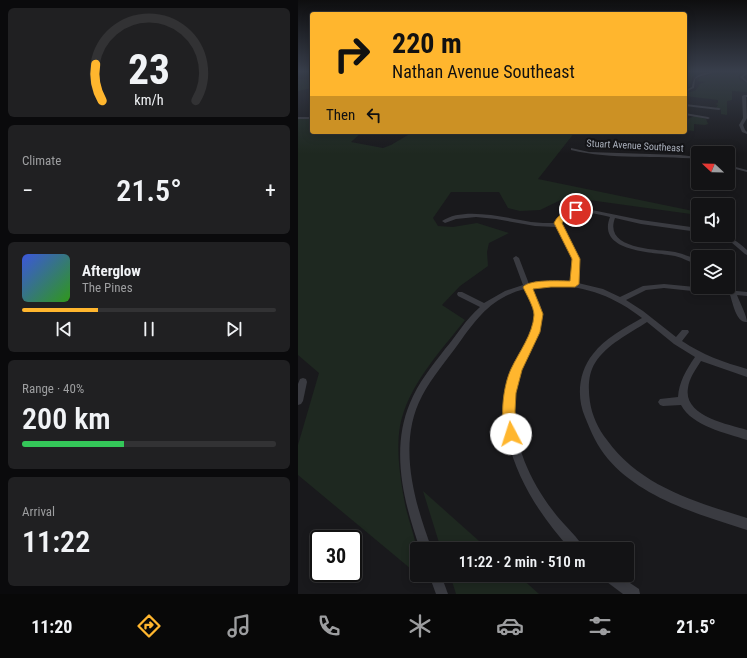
<!DOCTYPE html>
<meta charset="utf-8">
<style>
:root{--surface:#131315;--page:#202022;--text:#f1f3f6;--muted:#9d9ea0;--line:#323234;--accent:#ffb62e}
body{margin:0;font-family:"Roboto Condensed",sans-serif;background:var(--page);color:var(--text);height:100vh;display:flex;flex-direction:column;font-size:15px;white-space:nowrap}
*{box-sizing:border-box;margin:0}
p{font-size:13px;color:var(--muted)}
.icon{flex:none;width:22px;height:22px;fill:none;stroke:currentColor;stroke-width:2;stroke-linecap:round;stroke-linejoin:round}
.map{position:relative;flex:1;overflow:hidden}
.panel{display:flex;flex-direction:column;gap:8px;padding:8px;background:#0a0a0c;width:298px}
.panel>*{flex:none}
.banner{position:absolute;left:12px;top:12px;width:377px;height:122px;border-radius:4px;box-shadow:0 2px 10px #0003,0 0 0 1px var(--line);background:#ffb62e;color:#111;overflow:hidden}
.needle{width:26px;rotate:292deg}
.tools{position:absolute;left:393px;top:146px;display:grid;gap:8px}
.tools a{display:grid;place-items:center;width:44px;height:44px;border-radius:4px;background:var(--surface);box-shadow:0 2px 10px #0003,0 0 0 1px var(--line);font-size:20px}
.speed{position:absolute;left:12px;top:530px;display:flex;gap:8px;font-size:20px;font-weight:700;text-align:center}
.speed>*{display:grid;place-content:center;width:52px;height:52px;border-radius:50%;background:var(--surface);box-shadow:0 2px 10px #0003,0 0 0 1px var(--line);line-height:1}
.speed .limit{border:2px solid #111;border-radius:6px;background:#fff;color:#111}
.pin{position:absolute;display:grid;place-items:center;width:34px;height:34px;color:#fff;margin:-17px;border:2px solid #fff;border-radius:50%;box-shadow:0 1px 4px #0007}
.me{position:absolute;width:44px;margin:-22px;rotate:355deg;stroke-linejoin:round;filter:drop-shadow(0 0 3px #0008)}
.turn{display:flex;align-items:center;gap:14px;height:84px;padding:0 16px;font-size:18px}
.turn .icon{width:52px;height:52px;stroke-width:2.5}
.turn b{display:block;font-size:28px;line-height:34px}
.then{display:flex;align-items:center;height:38px;padding:0 16px;background:#0003;gap:8px;font-size:15px}
.big{font-size:30px;font-weight:600;line-height:1.1}
.panel .card{flex:1;display:flex;flex-direction:column;justify-content:center;gap:6px;min-width:0;padding:0 14px;border-radius:6px;background:var(--page)}
.panel .dial{align-items:center;gap:0}
.dial svg{height:104px;overflow:visible;fill:none;stroke:var(--line);stroke-width:7;stroke-linecap:round;text-anchor:middle}
.dial text{fill:var(--text);stroke:none}
.song{display:flex;align-items:center;gap:12px}
.cover{width:48px;height:48px;border-radius:6px;background:linear-gradient(135deg,hsl(230 70% 55%),hsl(110 70% 35%))}
.played{height:4px;border-radius:2px;background:linear-gradient(90deg,var(--accent) 30%,var(--line) 30%)}
.keys{display:flex;justify-content:space-around;direction:ltr}
.heat{display:flex;justify-content:space-between;align-items:center;font-size:22px;direction:ltr}
.charge{height:6px;border-radius:3px;background:linear-gradient(90deg,#34c759 40%,var(--line) 0)}
.trip{position:absolute;left:112px;top:542px;width:224px;height:40px;border-radius:4px;background:var(--surface);box-shadow:0 2px 10px #0003,0 0 0 1px var(--line);font-weight:600;line-height:40px;text-align:center}
.tabs{display:flex;height:64px;justify-content:space-around;align-items:center;background:#080808;color:var(--muted)}
.tabs .icon{width:28px;height:28px}
.tabs .on{color:var(--accent)}
.tabs b{font-size:18px;color:var(--text)}
main{display:flex;flex:1;min-height:0}
.map>svg:first-child{display:block}
.green{fill:#1e2820}
.lines{fill:none;stroke-linecap:round;stroke-linejoin:round}
.minor{fill:#3a3b41;fill-rule:evenodd}
.route{fill:#ffb62e;stroke:#a6761e}
.labels{text-anchor:middle;stroke-width:4;stroke-linejoin:round;paint-order:stroke}
.far-street-label{font-size:10px;fill:#aab0bc;stroke:#141417}
</style>
<main>
<section class="panel">
<div class="card dial"><svg viewBox="0 0 100 80">
<path d="M14 69A42 42 0 1 1 86 69"/>
<path d="M14 69A42 42 0 0 1 9 41" stroke="#ffb62e"/>
<text x="50" y="56" font-size="32" font-weight="700">23</text>
<text x="50" y="72" font-size="11">km/h</text>
</svg></div>
<div class="card"><p>Climate</p>
<div class="heat"><a>−</a><b class="big">21.5°</b><a>+</a></div>
</div>
<div class="card">
<div class="song"><i class="cover"></i><div><b>Afterglow</b><p>The Pines</p></div></div>
<div class="played"></div>
<div class="keys"><svg class="icon" aria-label="previous" viewBox="0 0 24 24"><path d="M18 5L8 12l10 7zM5 5v14"/></svg><svg class="icon" aria-label="pause" viewBox="0 0 24 24"><path d="M8 5v14M16 5v14"/></svg><svg class="icon" aria-label="next" viewBox="0 0 24 24"><path d="M6 5l10 7-10 7zM19 5v14"/></svg></div>
</div>
<div class="card"><p>Range · 40%</p><b class="big">200 km</b><div class="charge"></div></div>
<div class="card"><p>Arrival</p><b class="big">11:22</b></div>
</section>
<div class="map">
<svg width="449" height="594" viewBox="0 0 449 594">
<rect width="100%" height="100%" fill="#19191c"/>
<g class="green">
<path d="M 387,71 L 412,71 L 400,73 L 394,77 L 392,86 L 387,90 Z"/>
<path d="M 428,71 L 448,71 L 440,76 L 442,80 L 449,83 L 449,89 L 447,89 L 449,89 L 449,92 L 434,91 L 434,100 L 429,101 L 429,115 L 423,114 L 423,109 L 418,108 L 420,105 L 417,104 L 420,103 L 420,100 L 387,96 L 387,94 L 398,90 L 402,84 L 407,82 L 400,81 L 402,77 Z"/>
<path d="M 0,79 L 14,80 L 14,88 L 0,91 Z"/>
<path d="M 397,116 L 408,119 L 410,124 L 407,125 L 396,124 L 396,131 L 387,130 L 387,120 Z"/>
<path d="M 0,119 L 14,119 L 14,132 L 64,132 L 53,142 L 85,148 L 93,145 L 115,132 L 277,132 L 240,179 L 400,212 L 400,215 L 269,197 L 242,210 L 222,211 L 210,208 L 201,192 L 153,192 L 135,218 L 140,226 L 155,227 L 179,223 L 211,233 L 191,243 L 189,252 L 190,266 L 162,286 L 144,305 L 167,320 C 142,352 110,385 102,426 C 98,450 102,476 106,499 C 109,517 117,535 119,552 C 120,559 119,567 119,574 L 0,475 L 0,445 L 21,373 L 0,355 Z"/>
<path d="M 125,491 L 190,549 L 143,549 Z"/>
<path d="M 152,575 L 220,575 L 241,594 L 158,594 Z"/>
</g>
<g class="lines">
<g class="minor">
<path d="M 418,71 L 421,71 L 400,77 L 397,79 L 396,88 L 387,92 L 387,90 L 394,87 C 396,72 405,74 418,71 Z"/>
<path d="M 449,72 L 449,74 L 445,77 L 449,81 L 449,83 L 442,77 Z"/>
<path d="M 446,95 L 449,95 L 449,97 L 448,97 L 449,118 L 445,125 L 447,130 L 449,132 L 449,134 L 444,132 L 441,125 L 445,118 L 444,96 Z"/>
<path d="M 387,104 L 421,108 L 423,109 L 421,110 L 387,106 Z"/>
<path d="M 387,113 L 410,117 L 412,118 L 410,119 L 387,115 Z"/>
<rect x="0" y="117" width="14" height="2"/>
<path d="M 273,148 L 291,152 L 382,155 L 400,157 L 400,159 C 358,155 314,160 273,150 Z"/>
<path d="M 430,165 L 449,170 L 449,172 L 430,167 Z"/>
<path d="M 284,208 L 343,220 L 400,228 L 400,232 L 343,224 L 317,218 C 305,250 359,249 377,252 C 385,254 393,257 400,260 L 400,265 C 392,262 385,258 377,256 C 357,252 298,253 312,217 C 298,214 267,204 263,225 L 281,259 L 280,283 L 305,289 L 322,297 L 345,286 L 366,284 L 449,292 L 449,296 L 439,295 C 442,303 449,316 449,322 C 438,323 435,303 432,295 L 366,288 L 348,290 L 328,300 L 345,311 L 378,337 L 384,330 L 390,330 L 391,332 L 384,341 C 405,355 425,362 449,369 L 449,377 L 403,361 C 398,369 391,378 390,388 C 385,416 429,424 449,430 L 449,440 C 428,433 394,426 383,405 L 365,406 L 362,405 L 360,402 L 362,399 L 380,397 C 381,382 388,370 397,357 L 376,344 L 349,322 C 331,334 309,344 297,363 C 290,374 290,389 292,402 C 294,415 300,429 309,440 C 342,486 397,502 449,518 L 449,530 C 402,515 343,498 310,459 C 299,446 293,432 287,417 C 278,396 281,371 295,354 C 307,338 327,328 344,318 C 311,292 274,281 233,288 C 237,296 244,304 244,313 C 246,332 231,350 224,366 C 220,376 217,388 216,399 C 214,443 232,482 259,516 C 266,525 282,539 286,549 L 272,549 C 230,502 192,439 213,373 C 219,354 240,332 237,312 C 236,304 231,297 227,289 C 194,297 179,318 161,343 C 148,361 134,377 124,396 C 99,443 116,502 134,549 L 122,549 C 106,503 92,450 112,403 C 120,383 134,366 147,349 C 159,335 168,319 182,307 L 160,296 L 159,294 L 160,292 L 164,292 L 186,303 L 207,291 L 225,285 L 215,258 L 218,256 L 221,258 L 231,284 L 248,281 L 274,282 L 275,259 L 258,227 L 237,226 L 198,219 L 178,217 L 158,219 L 147,223 L 144,221 C 166,206 208,218 233,222 C 241,223 249,223 258,223 C 260,211 274,211 284,208 Z"/>
<path d="M 420,235 C 432,235 440,242 449,250 L 449,255 L 447,254 L 433,242 Z"/>
<path d="M 5,378 L 8,379 L 9,382 L 5,401 L 3,404 L 0,405 L 0,384 L 2,379 Z"/>
<path d="M 131,575 L 143,575 L 150,594 L 138,594 Z"/>
<path d="M 303,575 L 320,575 L 341,589 L 342,594 L 325,594 L 305,579 Z"/>
</g>
</g>
<linearGradient id="sky" x2="0" y2="1"><stop stop-color="#0e0e0f"/><stop offset="0.46" stop-color="#383e4b"/><stop offset="1" stop-color="#383e4b" stop-opacity="0"/></linearGradient>
<rect width="449" height="154" fill="url(#sky)"/>
<path class="route" d="M 278,208 L 282,210 L 281,212 L 269,216 L 264,223 L 282,259 L 281,284 L 277,287 L 253,287 L 235,289 L 245,314 L 242,332 L 224,370 L 218,393 L 217,411 L 219,434 L 218,438 L 213,440 L 209,438 C 201,420 205,386 213,369 C 221,352 235,334 236,315 C 236,307 228,294 225,287 C 231,279 262,281 272,281 L 274,259 L 256,223 C 261,213 268,211 278,208 Z"/>
<g class="labels">
<g class="far-street-label">
<text transform="translate(337 145) rotate(3)" y="4">Stuart Avenue Southeast</text>
</g>
</g>
</svg>
<div class="tools">
<a><svg class="needle" viewBox="-14 -14 28 28"><path d="M0-13l5 13h-10z" fill="#e53935"/><path d="M0 13l5-13h-10z" fill="#9d9ea0"/></svg></a>
<a><svg class="icon" aria-label="sound" viewBox="0 0 24 24"><path d="M4 9h4l5-4v14l-5-4H4zM17 9q2 3 0 6"/></svg></a>
<a><svg class="icon" aria-label="layers" viewBox="0 0 24 24"><path d="M12 4l9 5-9 5-9-5zM3 14l9 5 9-5"/></svg></a>
</div>
<div class="speed"><div class="limit">30</div></div>
<div class="pin" style="left:278px;top:210px;background:#d93025"><svg class="icon" aria-label="arrive" viewBox="0 0 24 24"><path d="M6 21V4h12l-3 4 3 4H6"/></svg></div>
<svg class="me" style="left:213px;top:434px" viewBox="-20 -20 40 40"><circle r="19" fill="#fff"/><path d="M0-13L10 11 0 6-10 11z" fill="#ffb62e"/></svg>
<div class="trip">11:22 · 2 min · 510 m</div>
<div class="banner">
<div class="turn"><svg class="icon" aria-label="right" viewBox="0 0 24 24"><path d="M7 20v-9h11M14 6l5 5-5 5"/></svg><div><b>220 m</b>Nathan Avenue Southeast</div></div>
<div class="then">Then<svg class="icon" aria-label="left" viewBox="0 0 24 24"><path d="M17 20v-9H6M10 6l-5 5 5 5"/></svg></div>
</div>
</div>
</main>
<nav class="tabs">
<b>11:20</b>
<svg class="icon on" aria-label="directions" viewBox="0 0 24 24"><path d="M12 3l9 9-9 9-9-9zM9 14v-3h6M13 9l2 2-2 2"/></svg>
<svg class="icon" aria-label="music" viewBox="0 0 24 24"><path d="M9 18V5l10-2v13"/><circle cx="6" cy="18" r="3"/><circle cx="16" cy="16" r="3"/></svg>
<svg class="icon" aria-label="phone" viewBox="0 0 24 24"><path d="M5 4h4l2 5-3 2q2 4 5 5l2-3 5 2v4C11 20 4 13 5 4z"/></svg>
<svg class="icon" aria-label="climate" viewBox="0 0 24 24"><path d="M12 3v18M4 7l16 10M4 17L20 7"/></svg>
<svg class="icon" aria-label="car" viewBox="0 0 24 24"><path d="M5 17H2v-5l4-1 3-4h7l3 4 3 1v5h-3M9 17h6M6 11h13"/><circle cx="7" cy="17" r="2"/><circle cx="17" cy="17" r="2"/></svg>
<svg class="icon" aria-label="filters" viewBox="0 0 24 24"><path d="M4 7h16M4 17h16"/><circle cx="9" cy="7" r="2"/><circle cx="15" cy="17" r="2"/></svg>
<b>21.5°</b>
</nav>
